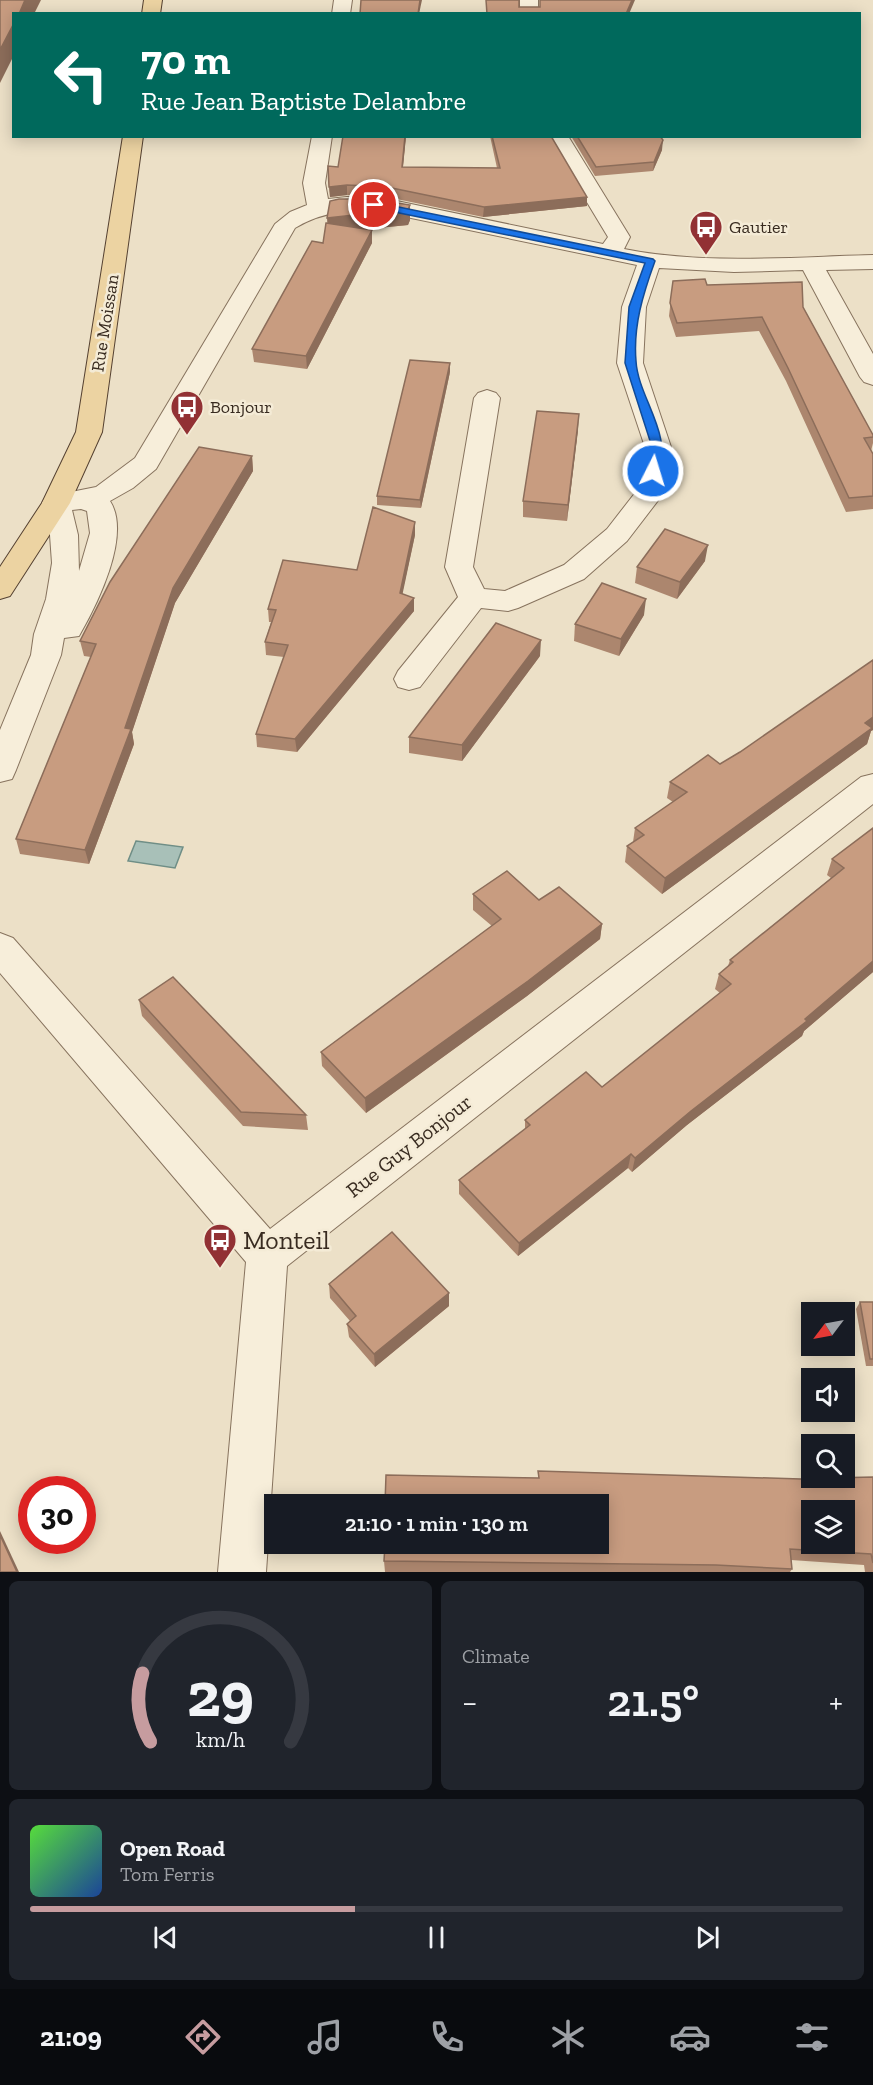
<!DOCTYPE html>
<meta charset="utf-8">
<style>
:root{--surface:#171b24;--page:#20242c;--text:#f1f3f6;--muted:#9ea1a6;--line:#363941;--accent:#c69c9f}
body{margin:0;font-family:"Zilla Slab",serif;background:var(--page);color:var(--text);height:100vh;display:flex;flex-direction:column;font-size:22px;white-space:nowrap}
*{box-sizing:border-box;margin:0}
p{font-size:20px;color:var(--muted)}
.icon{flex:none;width:33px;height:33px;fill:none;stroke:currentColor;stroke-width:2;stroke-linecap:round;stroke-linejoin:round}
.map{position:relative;height:1572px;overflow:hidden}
.sheet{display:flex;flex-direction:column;gap:9px;padding:9px;background:#0d0f14;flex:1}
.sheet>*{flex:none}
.top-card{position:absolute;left:12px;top:12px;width:849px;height:126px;border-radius:0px;box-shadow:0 3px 15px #0003;background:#00695c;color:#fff;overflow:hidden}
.needle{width:39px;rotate:238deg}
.fabs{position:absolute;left:801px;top:1302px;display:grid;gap:12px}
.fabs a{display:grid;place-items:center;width:54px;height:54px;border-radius:0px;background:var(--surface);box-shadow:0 3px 15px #0003;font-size:30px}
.speed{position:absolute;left:18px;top:1476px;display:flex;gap:12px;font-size:30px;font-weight:700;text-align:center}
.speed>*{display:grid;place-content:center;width:78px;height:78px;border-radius:50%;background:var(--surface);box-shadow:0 3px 15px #0003;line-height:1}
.speed .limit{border:9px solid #d22;background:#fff;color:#111}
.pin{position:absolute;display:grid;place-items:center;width:51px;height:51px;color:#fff;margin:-26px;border:3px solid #fff;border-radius:50%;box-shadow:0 2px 6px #0007}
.me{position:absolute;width:66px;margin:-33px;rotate:5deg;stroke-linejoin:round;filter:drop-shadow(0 0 4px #0008)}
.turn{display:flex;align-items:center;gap:21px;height:126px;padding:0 30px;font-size:27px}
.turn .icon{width:78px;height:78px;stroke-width:2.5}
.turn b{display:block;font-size:42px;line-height:51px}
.big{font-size:45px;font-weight:600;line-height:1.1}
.sheet .card{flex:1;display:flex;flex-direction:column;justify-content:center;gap:9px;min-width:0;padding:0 21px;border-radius:9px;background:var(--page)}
.sheet .dial{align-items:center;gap:0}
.dial svg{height:156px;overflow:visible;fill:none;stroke:var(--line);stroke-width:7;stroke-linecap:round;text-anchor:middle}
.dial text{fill:var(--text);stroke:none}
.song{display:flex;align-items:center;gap:18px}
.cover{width:72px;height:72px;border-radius:9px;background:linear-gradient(135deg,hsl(110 70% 55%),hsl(220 70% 35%))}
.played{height:6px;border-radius:3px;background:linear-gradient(90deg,var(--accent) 40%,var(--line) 40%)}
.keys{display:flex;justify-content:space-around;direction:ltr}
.heat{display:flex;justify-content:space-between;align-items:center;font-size:33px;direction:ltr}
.sheet .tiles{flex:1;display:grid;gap:9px;grid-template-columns:1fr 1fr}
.card:last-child{grid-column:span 2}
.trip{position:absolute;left:264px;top:1494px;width:345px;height:60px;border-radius:0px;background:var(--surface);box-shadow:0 3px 15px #0003;font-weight:600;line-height:60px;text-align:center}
.menu{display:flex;height:96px;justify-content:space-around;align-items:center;background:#090b0e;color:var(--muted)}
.menu .icon{width:42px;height:42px}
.menu .active{color:var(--accent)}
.menu b{font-size:27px;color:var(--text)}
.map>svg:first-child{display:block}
.water{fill:#a8c0b8;stroke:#6f8e86;stroke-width:1.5}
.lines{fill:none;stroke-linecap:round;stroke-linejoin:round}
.minor-casing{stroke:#87735e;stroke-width:2}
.major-casing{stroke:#554131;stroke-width:2}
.minor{fill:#f7eeda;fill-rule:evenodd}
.major{fill:#ecd3a2;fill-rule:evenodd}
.wall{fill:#ac866e}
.shaded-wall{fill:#8c6d5a}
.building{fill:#c89c80;stroke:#8c6d5a;stroke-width:1.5;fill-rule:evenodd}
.route{fill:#1a73e8;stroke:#114b97;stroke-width:1.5}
.labels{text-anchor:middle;stroke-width:5;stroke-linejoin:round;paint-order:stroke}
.far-poi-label{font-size:18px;fill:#382b20;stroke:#f4ebd6;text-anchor:start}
.far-street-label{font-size:18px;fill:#382b20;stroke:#f4ebd6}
.street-label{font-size:21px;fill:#382b20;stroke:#f4ebd6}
.near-poi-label{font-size:26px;fill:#382b20;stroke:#f4ebd6;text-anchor:start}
</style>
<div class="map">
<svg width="873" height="1572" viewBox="0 0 873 1572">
<rect width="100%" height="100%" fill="#ece0c7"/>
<path class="water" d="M 136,841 L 183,847 L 175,868 L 128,861 Z"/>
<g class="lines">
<g class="minor-casing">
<g id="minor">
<path d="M 334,0 L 352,0 L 350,14 L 332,14 Z"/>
<rect x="520" y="0" width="18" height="14"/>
<path d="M 312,136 L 332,136 L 325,183 L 328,199 L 347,197 L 387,199 L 603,244 L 608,237 L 547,136 L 568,136 L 630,237 L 624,249 C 705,265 791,257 873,255 L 873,269 L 826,270 L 873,354 L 873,385 L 864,382 L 860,377 L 803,270 L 734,272 L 659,268 L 646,307 L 643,363 L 671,447 L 663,494 L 627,541 L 584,579 L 518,608 L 508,611 L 481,608 L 420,687 L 409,690 L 398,687 L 394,679 L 398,671 L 458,597 L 445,567 L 474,398 L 478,393 L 487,390 L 496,393 L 500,398 L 473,567 L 484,589 L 505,591 L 564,565 L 607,529 L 635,493 L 645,447 L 617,363 L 622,307 L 637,265 L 387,213 C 353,209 325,210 295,228 L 156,469 L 133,488 L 110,501 C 132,535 97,605 79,636 L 64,638 L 61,655 L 16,770 L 12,779 L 0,782 L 0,730 L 31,655 L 34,634 L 46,599 L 52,563 L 50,535 L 42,503 L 46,497 L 96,487 L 135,458 L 275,224 L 290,212 L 307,205 L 303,183 ZM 81,509 L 87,511 L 90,533 L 79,571 L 78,535 L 72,510 Z"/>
<path d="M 873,774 L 873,804 L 287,1266 L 266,1572 L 218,1572 L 246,1262 L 0,973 L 0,933 L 13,938 L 270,1229 L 861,777 Z"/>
</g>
</g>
<g class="major-casing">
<g id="major">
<path d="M 144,0 L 162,0 L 160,14 L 142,14 Z"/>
<path d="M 123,136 L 143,136 L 102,432 L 70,503 L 10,596 L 0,599 L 0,567 L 42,503 L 76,432 Z"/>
</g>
</g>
<use href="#minor" class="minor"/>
<use href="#major" class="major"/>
</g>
<g class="wall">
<path d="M 343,136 L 406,136 L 403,167 L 497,168 L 490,136 L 551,136 L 587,206 L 483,217 L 387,197 L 347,195 L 330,197 L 328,166 L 338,167 Z"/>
<path d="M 571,136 L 660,136 L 662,150 L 653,171 L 595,176 Z"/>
<path d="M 410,220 L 408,225 L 366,229 L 372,230 L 372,243 L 307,369 L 254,362 L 252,349 L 323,243 L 326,223 Z"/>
<path d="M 673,281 L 707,285 L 803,307 L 873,435 L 873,443 L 871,451 L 873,454 L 873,509 L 846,512 L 786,381 L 759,331 L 676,337 L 669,316 Z"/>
<path d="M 450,372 L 421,508 L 377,505 L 377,496 Z"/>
<path d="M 578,430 L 567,521 L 523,517 L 523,501 Z"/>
<path d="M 252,456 L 253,471 L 175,603 L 132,732 L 134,744 L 89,864 L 20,854 L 16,839 L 91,657 L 84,656 L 80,641 Z"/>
<path d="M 415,522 L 415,535 L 402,594 L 414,598 L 414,611 L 297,752 L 257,747 L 256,734 L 284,657 L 266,655 L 265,642 L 271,622 L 269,622 L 268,609 L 357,570 Z"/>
<path d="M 705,561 L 677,599 L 635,583 L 637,567 Z"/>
<path d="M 644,615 L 619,656 L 574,641 L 575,624 Z"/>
<path d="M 540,656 L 462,761 L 409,753 L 409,737 Z"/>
<path d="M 873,660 L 873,730 L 871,731 L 867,744 L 662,894 L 625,862 L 627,846 L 633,842 L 635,828 L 673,802 L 667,798 L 670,782 L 720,764 L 740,752 Z"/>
<path d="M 873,828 L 873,972 L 804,1031 L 802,1036 L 687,1125 L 632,1172 L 628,1168 L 518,1256 L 459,1194 L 459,1180 L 525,1129 L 525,1120 L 602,1087 L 720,993 L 715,989 L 719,974 L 728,966 L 730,960 L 831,878 L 827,875 L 832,859 Z"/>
<path d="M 473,894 L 539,900 L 602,924 L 600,939 L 527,996 L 366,1113 L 322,1066 L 321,1052 L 492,926 L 473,910 Z"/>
<path d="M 139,1000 L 306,1115 L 308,1130 L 243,1126 L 142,1016 Z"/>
<path d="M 329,1284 L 449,1306 L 375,1367 L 349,1337 L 347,1324 L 350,1321 L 330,1298 Z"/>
<path d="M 860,1302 L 873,1302 L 873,1366 L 866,1366 L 856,1309 Z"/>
<path d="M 538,1471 L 830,1480 L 832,1478 L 873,1477 L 873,1572 L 865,1572 L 864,1565 L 791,1560 L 792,1569 L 790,1572 L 385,1572 L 384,1561 L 538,1478 Z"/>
</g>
<g class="shaded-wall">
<path d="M 25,0 L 41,0 L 34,14 L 19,14 Z"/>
<path d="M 420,0 L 422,0 L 419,14 L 418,14 Z"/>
<path d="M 632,0 L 635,0 L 629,14 L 626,14 Z"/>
<path d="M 14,23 L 14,55 L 0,83 L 0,50 Z"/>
<path d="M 405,136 L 406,136 L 402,176 L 402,167 Z"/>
<path d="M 663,140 L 662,150 L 653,171 L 654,162 Z"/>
<path d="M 347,185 L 347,195 L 330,197 L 329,187 Z"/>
<path d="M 587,197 L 587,206 L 483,217 L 484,207 Z"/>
<path d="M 410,205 L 410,220 L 408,225 L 328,233 L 327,218 Z"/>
<path d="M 372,230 L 372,243 L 307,369 L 306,356 Z"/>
<path d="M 450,363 L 450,372 L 421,508 L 420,500 Z"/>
<path d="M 579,414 L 578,430 L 567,521 L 568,505 Z"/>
<path d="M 252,456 L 253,471 L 175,603 L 132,732 L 134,744 L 89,864 L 85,850 L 125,728 L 173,588 Z"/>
<path d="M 415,522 L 415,535 L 400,606 L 400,593 Z"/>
<path d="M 708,545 L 705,561 L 677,599 L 680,582 Z"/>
<path d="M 414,598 L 414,611 L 297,752 L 295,739 Z"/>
<path d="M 646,599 L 644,615 L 619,656 L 621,639 Z"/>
<path d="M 541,640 L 540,656 L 462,761 L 462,745 Z"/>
<path d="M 873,717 L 873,730 L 871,731 L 867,744 L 662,894 L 665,878 Z"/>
<path d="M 602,924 L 600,939 L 527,996 L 366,1113 L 365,1098 Z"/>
<path d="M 873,961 L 873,972 L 804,1031 L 802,1036 L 687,1125 L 632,1172 L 635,1158 L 691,1111 L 805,1019 Z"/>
<path d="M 631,1154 L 628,1168 L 518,1256 L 519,1243 Z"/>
<path d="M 449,1293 L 449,1306 L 375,1367 L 374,1354 Z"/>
<path d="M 0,1531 L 19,1572 L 17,1572 L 0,1535 Z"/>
</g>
<g class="building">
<path d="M 0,0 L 25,0 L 19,14 L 14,14 L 14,23 L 0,50 Z"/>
<path d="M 361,0 L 420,0 L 418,14 L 360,14 Z"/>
<path d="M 486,0 L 519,0 L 519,7 L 540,7 L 540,0 L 632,0 L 626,14 L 487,14 Z"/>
<path d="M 343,136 L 405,136 L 402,167 L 500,168 L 492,136 L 551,136 L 587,197 L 484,207 L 387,187 L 347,185 L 329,187 L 328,166 L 338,167 Z"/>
<path d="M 577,136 L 660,136 L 663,140 L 654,162 L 596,167 Z"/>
<path d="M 339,199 L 374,199 L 410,205 L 408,209 L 327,218 L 330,201 Z"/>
<path d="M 326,223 L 372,230 L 306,356 L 252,349 L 312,241 L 323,243 Z"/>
<path d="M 705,279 L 707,285 L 802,282 L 803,307 L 873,435 L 873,437 L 864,438 L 873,454 L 873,496 L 849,498 L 788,368 L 762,317 L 677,323 L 670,303 L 673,281 Z"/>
<path d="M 410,360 L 450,363 L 420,500 L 377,496 Z"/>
<path d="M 537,411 L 579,414 L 568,505 L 523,501 Z"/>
<path d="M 199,447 L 252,456 L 173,588 L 125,728 L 131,729 L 85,850 L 16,839 L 96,644 L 80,641 L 110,582 Z"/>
<path d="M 373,507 L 415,522 L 400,593 L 414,598 L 295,739 L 256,734 L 288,645 L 265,642 L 276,610 L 268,609 L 283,560 L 357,570 Z"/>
<path d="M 665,529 L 708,545 L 680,582 L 637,567 Z"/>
<path d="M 602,583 L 646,599 L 621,639 L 575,624 Z"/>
<path d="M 496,623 L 541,640 L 462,745 L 409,737 Z"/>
<path d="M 873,660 L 873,717 L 865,723 L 872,728 L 665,878 L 627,846 L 644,835 L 635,828 L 687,792 L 670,782 L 708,755 L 720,764 L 740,752 Z"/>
<path d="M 873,828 L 873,961 L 805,1019 L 807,1021 L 691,1111 L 635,1158 L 631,1154 L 519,1243 L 459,1180 L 530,1125 L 525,1120 L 586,1072 L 602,1087 L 731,984 L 719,974 L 733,962 L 730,960 L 844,868 L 832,859 Z"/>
<path d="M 507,871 L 539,900 L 559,887 L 602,924 L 528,981 L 365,1098 L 321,1052 L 501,919 L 473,894 Z"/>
<path d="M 173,977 L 306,1115 L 241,1112 L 139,1000 Z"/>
<path d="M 392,1232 L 449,1293 L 374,1354 L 347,1324 L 356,1316 L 329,1284 Z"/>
<path d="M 860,1302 L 873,1302 L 873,1359 L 870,1359 Z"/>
<path d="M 538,1471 L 832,1480 L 832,1478 L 873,1477 L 873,1563 L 871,1554 L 790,1549 L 792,1569 L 716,1565 L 384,1561 L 385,1544 L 598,1544 L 598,1504 L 385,1504 L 386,1475 L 539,1478 ZM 812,1510 L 844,1510 L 844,1544 L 812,1544 Z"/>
<path d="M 0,1535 L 17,1572 L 0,1572 Z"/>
</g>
<path class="route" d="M 374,202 L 653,259 L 655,261 C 643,294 633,326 636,361 C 638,398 675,436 657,473 L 653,474 L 648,471 L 652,447 L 625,363 L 629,307 L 645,263 L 370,207 L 369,205 Z"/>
<defs>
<g id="bus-pin" transform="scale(1.725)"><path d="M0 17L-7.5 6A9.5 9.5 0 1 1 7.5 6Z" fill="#923134" stroke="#f4ebd6"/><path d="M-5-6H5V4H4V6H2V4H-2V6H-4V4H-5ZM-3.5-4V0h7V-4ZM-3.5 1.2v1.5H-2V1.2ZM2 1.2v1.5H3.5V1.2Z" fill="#fff"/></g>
</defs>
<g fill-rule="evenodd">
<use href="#bus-pin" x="706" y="227"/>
<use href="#bus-pin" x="187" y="407"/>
<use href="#bus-pin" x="220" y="1240"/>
</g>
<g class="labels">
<g class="far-poi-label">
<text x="729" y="233">Gautier</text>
<text x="210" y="413">Bonjour</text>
</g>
<g class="far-street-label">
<text transform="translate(105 323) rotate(-81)" y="6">Rue Moissan</text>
</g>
<g class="street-label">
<text transform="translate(409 1146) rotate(-38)" y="7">Rue Guy Bonjour</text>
</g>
<g class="near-poi-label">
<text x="243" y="1249">Monteil</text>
</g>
</g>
</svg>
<div class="fabs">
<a><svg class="needle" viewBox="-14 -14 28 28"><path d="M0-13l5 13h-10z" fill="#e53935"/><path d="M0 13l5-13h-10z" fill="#9ea1a6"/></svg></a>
<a><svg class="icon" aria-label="sound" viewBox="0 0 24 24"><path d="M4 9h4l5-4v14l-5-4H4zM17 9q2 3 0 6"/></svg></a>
<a><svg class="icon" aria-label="search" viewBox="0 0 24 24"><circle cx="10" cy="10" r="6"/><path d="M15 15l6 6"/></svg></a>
<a><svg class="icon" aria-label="layers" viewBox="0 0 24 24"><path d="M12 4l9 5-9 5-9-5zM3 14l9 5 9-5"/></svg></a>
</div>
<div class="speed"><div class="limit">30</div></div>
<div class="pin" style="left:374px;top:205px;background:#d93025"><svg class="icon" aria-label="arrive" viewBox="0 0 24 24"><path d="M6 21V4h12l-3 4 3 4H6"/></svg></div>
<svg class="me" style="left:653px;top:471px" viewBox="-20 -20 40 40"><circle r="17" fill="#1a73e8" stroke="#fff" stroke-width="3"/><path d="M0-11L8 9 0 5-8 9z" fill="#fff"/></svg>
<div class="trip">21:10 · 1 min · 130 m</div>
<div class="top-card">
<div class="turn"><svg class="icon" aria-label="left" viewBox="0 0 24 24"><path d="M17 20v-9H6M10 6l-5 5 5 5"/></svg><div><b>70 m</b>Rue Jean Baptiste Delambre</div></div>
</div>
</div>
<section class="sheet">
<div class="tiles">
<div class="card dial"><svg viewBox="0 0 100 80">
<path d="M14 69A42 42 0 1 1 86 69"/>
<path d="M14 69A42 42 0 0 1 10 34" stroke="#c69c9f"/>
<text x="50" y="56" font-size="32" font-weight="700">29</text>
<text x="50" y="72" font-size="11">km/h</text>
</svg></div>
<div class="card"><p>Climate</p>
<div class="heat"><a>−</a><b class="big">21.5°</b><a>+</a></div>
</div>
<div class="card">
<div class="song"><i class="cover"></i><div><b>Open Road</b><p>Tom Ferris</p></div></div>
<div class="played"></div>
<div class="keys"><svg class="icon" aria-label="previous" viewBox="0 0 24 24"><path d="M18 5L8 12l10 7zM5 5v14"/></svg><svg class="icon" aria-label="pause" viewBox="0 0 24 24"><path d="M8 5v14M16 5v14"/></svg><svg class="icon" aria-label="next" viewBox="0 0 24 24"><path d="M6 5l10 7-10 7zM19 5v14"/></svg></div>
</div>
</div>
</section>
<nav class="menu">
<b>21:09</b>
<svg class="icon active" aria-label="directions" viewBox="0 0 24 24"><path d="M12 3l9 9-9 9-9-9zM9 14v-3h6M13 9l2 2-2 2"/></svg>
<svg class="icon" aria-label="music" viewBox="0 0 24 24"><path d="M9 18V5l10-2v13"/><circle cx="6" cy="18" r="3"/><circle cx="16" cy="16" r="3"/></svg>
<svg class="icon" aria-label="phone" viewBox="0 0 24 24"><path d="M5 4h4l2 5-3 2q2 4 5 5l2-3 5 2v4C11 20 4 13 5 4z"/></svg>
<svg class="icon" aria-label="climate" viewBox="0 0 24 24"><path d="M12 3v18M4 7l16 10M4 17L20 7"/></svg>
<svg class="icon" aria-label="car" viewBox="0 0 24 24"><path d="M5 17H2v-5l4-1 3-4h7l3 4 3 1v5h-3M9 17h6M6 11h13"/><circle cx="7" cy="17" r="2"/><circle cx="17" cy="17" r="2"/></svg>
<svg class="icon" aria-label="filters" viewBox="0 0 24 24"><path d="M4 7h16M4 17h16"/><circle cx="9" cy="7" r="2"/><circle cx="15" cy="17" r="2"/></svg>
</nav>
